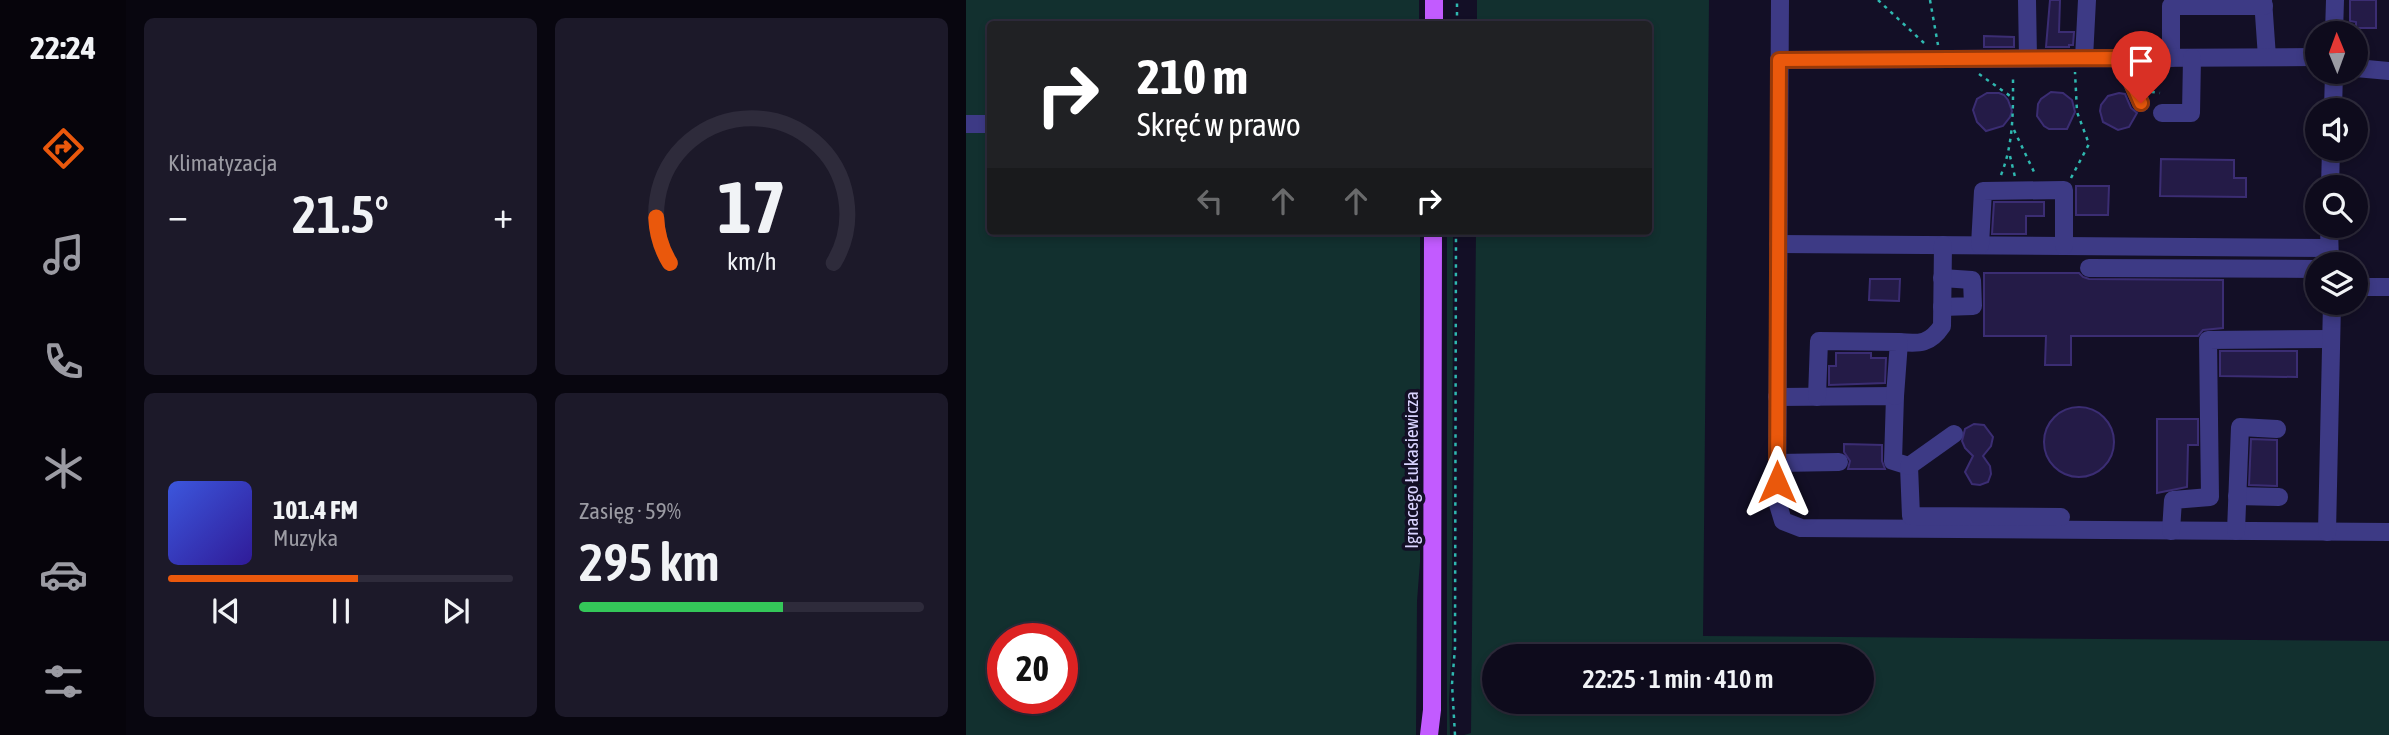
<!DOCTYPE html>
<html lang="pl">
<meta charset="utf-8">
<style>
:root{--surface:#0e0b1c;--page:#1c1929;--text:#f1f3f6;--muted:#9b9ba3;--line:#2e2b3b;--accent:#ea580c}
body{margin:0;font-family:"Asap Condensed",sans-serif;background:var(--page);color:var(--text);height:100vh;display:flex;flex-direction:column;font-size:26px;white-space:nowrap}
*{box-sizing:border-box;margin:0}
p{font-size:23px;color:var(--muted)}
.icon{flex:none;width:38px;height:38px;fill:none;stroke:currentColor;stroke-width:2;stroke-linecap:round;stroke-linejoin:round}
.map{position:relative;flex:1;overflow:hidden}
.drawer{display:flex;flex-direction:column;gap:18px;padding:18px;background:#08060f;width:840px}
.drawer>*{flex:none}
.banner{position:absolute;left:21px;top:21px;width:665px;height:214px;border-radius:7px;box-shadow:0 4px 10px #0003,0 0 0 2px var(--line);background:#202124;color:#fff;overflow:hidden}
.needle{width:46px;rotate:359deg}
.controls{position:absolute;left:1339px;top:21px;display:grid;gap:14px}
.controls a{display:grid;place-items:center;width:63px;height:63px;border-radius:50%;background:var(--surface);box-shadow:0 4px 10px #0003,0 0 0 2px var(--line);font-size:35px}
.speed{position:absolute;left:21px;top:623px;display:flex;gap:14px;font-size:35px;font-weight:700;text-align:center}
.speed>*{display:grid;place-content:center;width:91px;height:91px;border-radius:50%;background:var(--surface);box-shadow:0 4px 10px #0003,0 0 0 2px var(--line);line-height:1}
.speed .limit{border:10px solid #d22;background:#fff;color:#111}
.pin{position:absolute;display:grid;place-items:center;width:60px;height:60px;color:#fff;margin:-72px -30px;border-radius:50% 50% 50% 0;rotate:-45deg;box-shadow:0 0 7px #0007}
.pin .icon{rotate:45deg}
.me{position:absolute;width:77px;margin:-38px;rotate:0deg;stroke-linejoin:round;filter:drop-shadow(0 0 5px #0008)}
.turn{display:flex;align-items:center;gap:24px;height:147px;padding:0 35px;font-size:32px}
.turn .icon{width:91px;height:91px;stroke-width:2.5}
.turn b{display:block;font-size:49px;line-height:60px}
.lanes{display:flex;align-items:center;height:66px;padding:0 35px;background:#0003;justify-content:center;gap:35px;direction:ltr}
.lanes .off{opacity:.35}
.big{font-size:52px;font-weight:600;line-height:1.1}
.drawer .tile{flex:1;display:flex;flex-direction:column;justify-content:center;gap:10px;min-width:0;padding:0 24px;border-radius:10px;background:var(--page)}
.drawer .dial{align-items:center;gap:0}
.dial svg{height:182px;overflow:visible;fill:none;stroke:var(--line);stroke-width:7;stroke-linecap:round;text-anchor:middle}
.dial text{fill:var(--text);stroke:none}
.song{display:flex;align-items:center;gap:21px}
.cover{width:84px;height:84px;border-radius:10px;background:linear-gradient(135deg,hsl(230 70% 55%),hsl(250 70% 35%))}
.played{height:7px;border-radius:4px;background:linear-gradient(90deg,var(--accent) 55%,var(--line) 55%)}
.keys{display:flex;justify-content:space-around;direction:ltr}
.heat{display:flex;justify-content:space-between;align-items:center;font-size:38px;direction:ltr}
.charge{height:10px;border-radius:5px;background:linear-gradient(90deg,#34c759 59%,var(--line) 0)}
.drawer .tiles{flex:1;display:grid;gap:18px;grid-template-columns:repeat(2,1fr)}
.trip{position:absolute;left:516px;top:644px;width:392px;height:70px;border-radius:35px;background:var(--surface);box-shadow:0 4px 10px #0003,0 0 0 2px var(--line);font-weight:600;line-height:70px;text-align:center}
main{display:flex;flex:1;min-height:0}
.dock{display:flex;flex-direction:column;width:126px;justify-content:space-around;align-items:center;background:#06040b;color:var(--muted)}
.dock .icon{width:49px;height:49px}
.dock .on{color:var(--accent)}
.dock b{font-size:32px;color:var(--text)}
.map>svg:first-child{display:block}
.green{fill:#12302f;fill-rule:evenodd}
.building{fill:#241b47;stroke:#3b2d73;stroke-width:2}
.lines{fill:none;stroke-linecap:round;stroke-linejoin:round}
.path{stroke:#2fb8b0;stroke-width:2.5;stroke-dasharray:3.5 5;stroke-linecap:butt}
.minor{stroke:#3d3a85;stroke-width:18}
.major{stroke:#c25bff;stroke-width:18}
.route-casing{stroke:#983908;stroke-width:18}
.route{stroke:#ea580c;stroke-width:12}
.labels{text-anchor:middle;stroke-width:7;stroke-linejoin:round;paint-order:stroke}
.street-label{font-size:19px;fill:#d9d4ff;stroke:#130f26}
</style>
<main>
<nav class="dock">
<b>22:24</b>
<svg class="icon on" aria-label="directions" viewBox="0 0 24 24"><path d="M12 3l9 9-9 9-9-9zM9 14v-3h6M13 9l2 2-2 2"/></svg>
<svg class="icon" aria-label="music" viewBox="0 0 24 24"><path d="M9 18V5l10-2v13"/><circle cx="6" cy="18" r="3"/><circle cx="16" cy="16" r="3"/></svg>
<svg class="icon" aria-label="phone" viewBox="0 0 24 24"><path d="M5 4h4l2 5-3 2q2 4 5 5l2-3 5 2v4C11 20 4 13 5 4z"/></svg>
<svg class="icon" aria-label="climate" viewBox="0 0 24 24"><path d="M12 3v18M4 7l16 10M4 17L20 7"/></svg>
<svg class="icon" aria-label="car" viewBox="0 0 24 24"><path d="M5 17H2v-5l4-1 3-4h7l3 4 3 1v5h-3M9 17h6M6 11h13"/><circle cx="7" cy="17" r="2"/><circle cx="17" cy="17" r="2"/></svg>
<svg class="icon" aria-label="filters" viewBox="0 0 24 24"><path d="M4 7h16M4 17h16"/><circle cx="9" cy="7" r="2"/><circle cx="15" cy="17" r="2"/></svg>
</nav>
<section class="drawer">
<div class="tiles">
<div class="tile"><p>Klimatyzacja</p>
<div class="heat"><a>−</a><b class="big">21.5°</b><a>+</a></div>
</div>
<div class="tile dial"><svg viewBox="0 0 100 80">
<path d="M14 69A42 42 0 1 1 86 69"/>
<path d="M14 69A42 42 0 0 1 8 49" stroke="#ea580c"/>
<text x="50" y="56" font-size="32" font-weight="700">17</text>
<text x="50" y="72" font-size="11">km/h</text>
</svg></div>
<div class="tile">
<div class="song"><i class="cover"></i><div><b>101.4 FM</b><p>Muzyka</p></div></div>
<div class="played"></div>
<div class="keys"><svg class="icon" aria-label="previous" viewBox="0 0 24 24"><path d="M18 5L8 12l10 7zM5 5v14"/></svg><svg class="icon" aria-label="pause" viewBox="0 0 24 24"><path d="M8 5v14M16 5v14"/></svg><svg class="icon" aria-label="next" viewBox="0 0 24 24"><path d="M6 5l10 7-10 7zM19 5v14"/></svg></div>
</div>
<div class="tile"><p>Zasięg · 59%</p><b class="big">295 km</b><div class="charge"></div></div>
</div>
</section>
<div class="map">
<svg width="1423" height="735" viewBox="0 0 1423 735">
<rect width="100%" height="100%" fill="#130f26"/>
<g class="green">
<path d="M 0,0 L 453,0 L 453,24 L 24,24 L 24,121 L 0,121 Z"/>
<path d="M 511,0 L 743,0 L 737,636 L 1423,641 L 1423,735 L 498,735 L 505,733 L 510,231 L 682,231 L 682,24 L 511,24 ZM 528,656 L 896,656 L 896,702 L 528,702 Z"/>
<path d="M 0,132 L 24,132 L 24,231 L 454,231 L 454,562 L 451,601 L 450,735 L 0,735 ZM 37,639 L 96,639 L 96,698 L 37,698 Z"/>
<path d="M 481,231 L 487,231 L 486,645 L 483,699 L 484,735 L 481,735 Z"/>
</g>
<g class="building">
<path d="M 1084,0 L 1094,0 L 1093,32 L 1108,32 L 1107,45 L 1103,45 L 1103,47 L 1080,47 Z"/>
<path d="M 1384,0 L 1410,0 L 1410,28 L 1390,28 L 1390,22 L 1384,21 Z"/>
<path d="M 1018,36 L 1048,37 L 1048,47 L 1018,47 Z"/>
<path d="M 1085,92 L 1097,93 L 1106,100 L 1109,112 L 1101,129 L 1083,129 L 1078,126 L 1071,116 L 1072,104 L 1075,99 Z"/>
<path d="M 1021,93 L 1033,93 L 1038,95 L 1042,100 L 1046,111 L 1044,117 L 1037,126 L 1020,131 L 1011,122 L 1007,110 L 1011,99 Z"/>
<path d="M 1153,93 L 1159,94 L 1165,108 L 1171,113 L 1163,127 L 1152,130 L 1137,122 L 1134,111 L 1135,105 L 1142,96 Z"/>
<path d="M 1195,159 L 1268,160 L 1268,178 L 1280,178 L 1280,197 L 1194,196 Z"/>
<path d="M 1110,186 L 1143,186 L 1142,215 L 1110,215 Z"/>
<path d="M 1028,202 L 1078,202 L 1078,216 L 1060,216 L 1060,234 L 1026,234 Z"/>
<path d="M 1018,273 L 1113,273 L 1117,277 L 1123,279 L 1257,280 L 1257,328 L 1237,330 L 1232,336 L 1105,336 L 1105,365 L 1079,365 L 1080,336 L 1018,336 Z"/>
<path d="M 904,279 L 934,279 L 933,301 L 903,300 Z"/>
<path d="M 1254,351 L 1331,351 L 1331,377 L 1254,376 Z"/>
<path d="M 870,353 L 905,353 L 905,358 L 920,358 L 919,383 L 863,385 L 863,366 L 870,366 Z"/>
<circle cx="1113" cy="442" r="35"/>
<path d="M 1191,419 L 1232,419 L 1232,445 L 1222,445 L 1221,487 L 1191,493 Z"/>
<path d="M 1008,424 L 1018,425 L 1027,437 L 1025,446 L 1017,456 L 1024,466 L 1025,474 L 1022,482 L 1014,485 L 1006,484 L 999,472 L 1007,456 L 999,448 L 996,441 L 999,429 Z"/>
<path d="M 1285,439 L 1311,440 L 1311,486 L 1283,485 Z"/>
<path d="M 878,444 L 916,445 L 916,461 L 919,469 L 882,469 L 884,461 L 878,452 Z"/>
</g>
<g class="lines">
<g class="path">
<path d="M 912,0 L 958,43"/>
<path d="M 964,0 L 972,45"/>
<path d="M 491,24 L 491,0"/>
<path d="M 1013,74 L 1047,98"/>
<path d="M 1184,83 L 1186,92 L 1194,93"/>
<path d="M 1048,130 L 1069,174"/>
<path d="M 1044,156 L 1049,177"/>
<path d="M 1035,175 C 1048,142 1047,110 1047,75"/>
<path d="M 1105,178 L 1123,144 L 1111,112 L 1109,72"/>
<path d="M 489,735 L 486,684 L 489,648 L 490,231"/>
</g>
<g class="minor">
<path d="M 814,0 L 811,501 L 817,521 L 835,528 L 1423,532"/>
<path d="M 1061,0 L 1062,58"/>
<path d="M 1297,0 L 1301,57"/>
<path d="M 1368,33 L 1369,0"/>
<path d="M 1118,58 L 1121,0"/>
<path d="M 1155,58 L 1175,103"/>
<path d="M 1205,58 L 1205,6 L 1298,6"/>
<path d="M 813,60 L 1351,57"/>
<path d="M 1390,68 L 1423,71"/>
<path d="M 1367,110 L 1368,72"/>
<path d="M 1196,113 L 1225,113 L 1226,58"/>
<path d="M 0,124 L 24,124"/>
<path d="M 1364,187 L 1365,149"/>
<path d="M 1363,226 L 1364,264"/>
<path d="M 812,244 L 1362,248"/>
<path d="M 1014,245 L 1017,191 L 1098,190 L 1098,246"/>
<path d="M 1123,268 L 1351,269"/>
<path d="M 1390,287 L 1423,287"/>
<path d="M 976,307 L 1007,306 L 1006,280 L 976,278"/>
<path d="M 933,342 C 954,344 964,344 976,326 L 977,245"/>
<path d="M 811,397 L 929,396 L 927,461 L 943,466 L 945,516 L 1095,517"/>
<path d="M 851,397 L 853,341 L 933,342 L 929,396"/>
<path d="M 811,463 L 873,462"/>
<path d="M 943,466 L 988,434"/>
<path d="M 1271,496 L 1313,497"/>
<path d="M 1205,531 L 1207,500 L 1244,497 L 1242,340 L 1365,339"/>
<path d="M 1270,531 L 1274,427 L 1311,429"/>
<path d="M 1361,532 L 1366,303"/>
</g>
<g class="major">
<path d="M 468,24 L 468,0"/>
<path d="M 463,735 L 466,710 L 467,231"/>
</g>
</g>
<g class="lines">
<g class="route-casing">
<path id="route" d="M 811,482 L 813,60 L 1155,58 L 1175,103"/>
</g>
<use href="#route" class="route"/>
</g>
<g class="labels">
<g class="street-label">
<text transform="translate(445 470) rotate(-90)" y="7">Ignacego Łukasiewicza</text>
</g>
</g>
</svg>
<div class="controls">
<a><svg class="needle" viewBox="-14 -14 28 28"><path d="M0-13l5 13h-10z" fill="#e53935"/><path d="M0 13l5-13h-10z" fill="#9b9ba3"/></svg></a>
<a><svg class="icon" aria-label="sound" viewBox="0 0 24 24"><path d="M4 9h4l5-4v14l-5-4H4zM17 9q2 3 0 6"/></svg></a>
<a><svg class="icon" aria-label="search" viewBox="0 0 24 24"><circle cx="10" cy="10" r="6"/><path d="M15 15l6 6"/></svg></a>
<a><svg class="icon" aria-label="layers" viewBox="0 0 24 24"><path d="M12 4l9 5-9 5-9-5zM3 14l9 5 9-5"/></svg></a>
</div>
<div class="speed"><div class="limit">20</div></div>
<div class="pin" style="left:1175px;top:103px;background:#d93025"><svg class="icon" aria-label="arrive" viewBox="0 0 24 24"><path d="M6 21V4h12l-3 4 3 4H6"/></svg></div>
<svg class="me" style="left:811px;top:482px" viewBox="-20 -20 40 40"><path d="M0-17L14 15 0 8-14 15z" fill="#ea580c" stroke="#fff" stroke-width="4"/></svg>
<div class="trip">22:25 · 1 min · 410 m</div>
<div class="banner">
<div class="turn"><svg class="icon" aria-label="right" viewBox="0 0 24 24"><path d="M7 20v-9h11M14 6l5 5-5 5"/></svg><div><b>210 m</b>Skręć w prawo</div></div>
<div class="lanes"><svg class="icon off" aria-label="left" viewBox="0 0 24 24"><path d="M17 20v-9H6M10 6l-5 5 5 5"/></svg><svg class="icon off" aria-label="ahead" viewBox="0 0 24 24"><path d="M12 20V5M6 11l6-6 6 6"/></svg><svg class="icon off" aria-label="ahead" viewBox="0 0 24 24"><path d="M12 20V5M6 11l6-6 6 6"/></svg><svg class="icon" aria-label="right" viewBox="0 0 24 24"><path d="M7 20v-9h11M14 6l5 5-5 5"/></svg></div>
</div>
</div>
</main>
